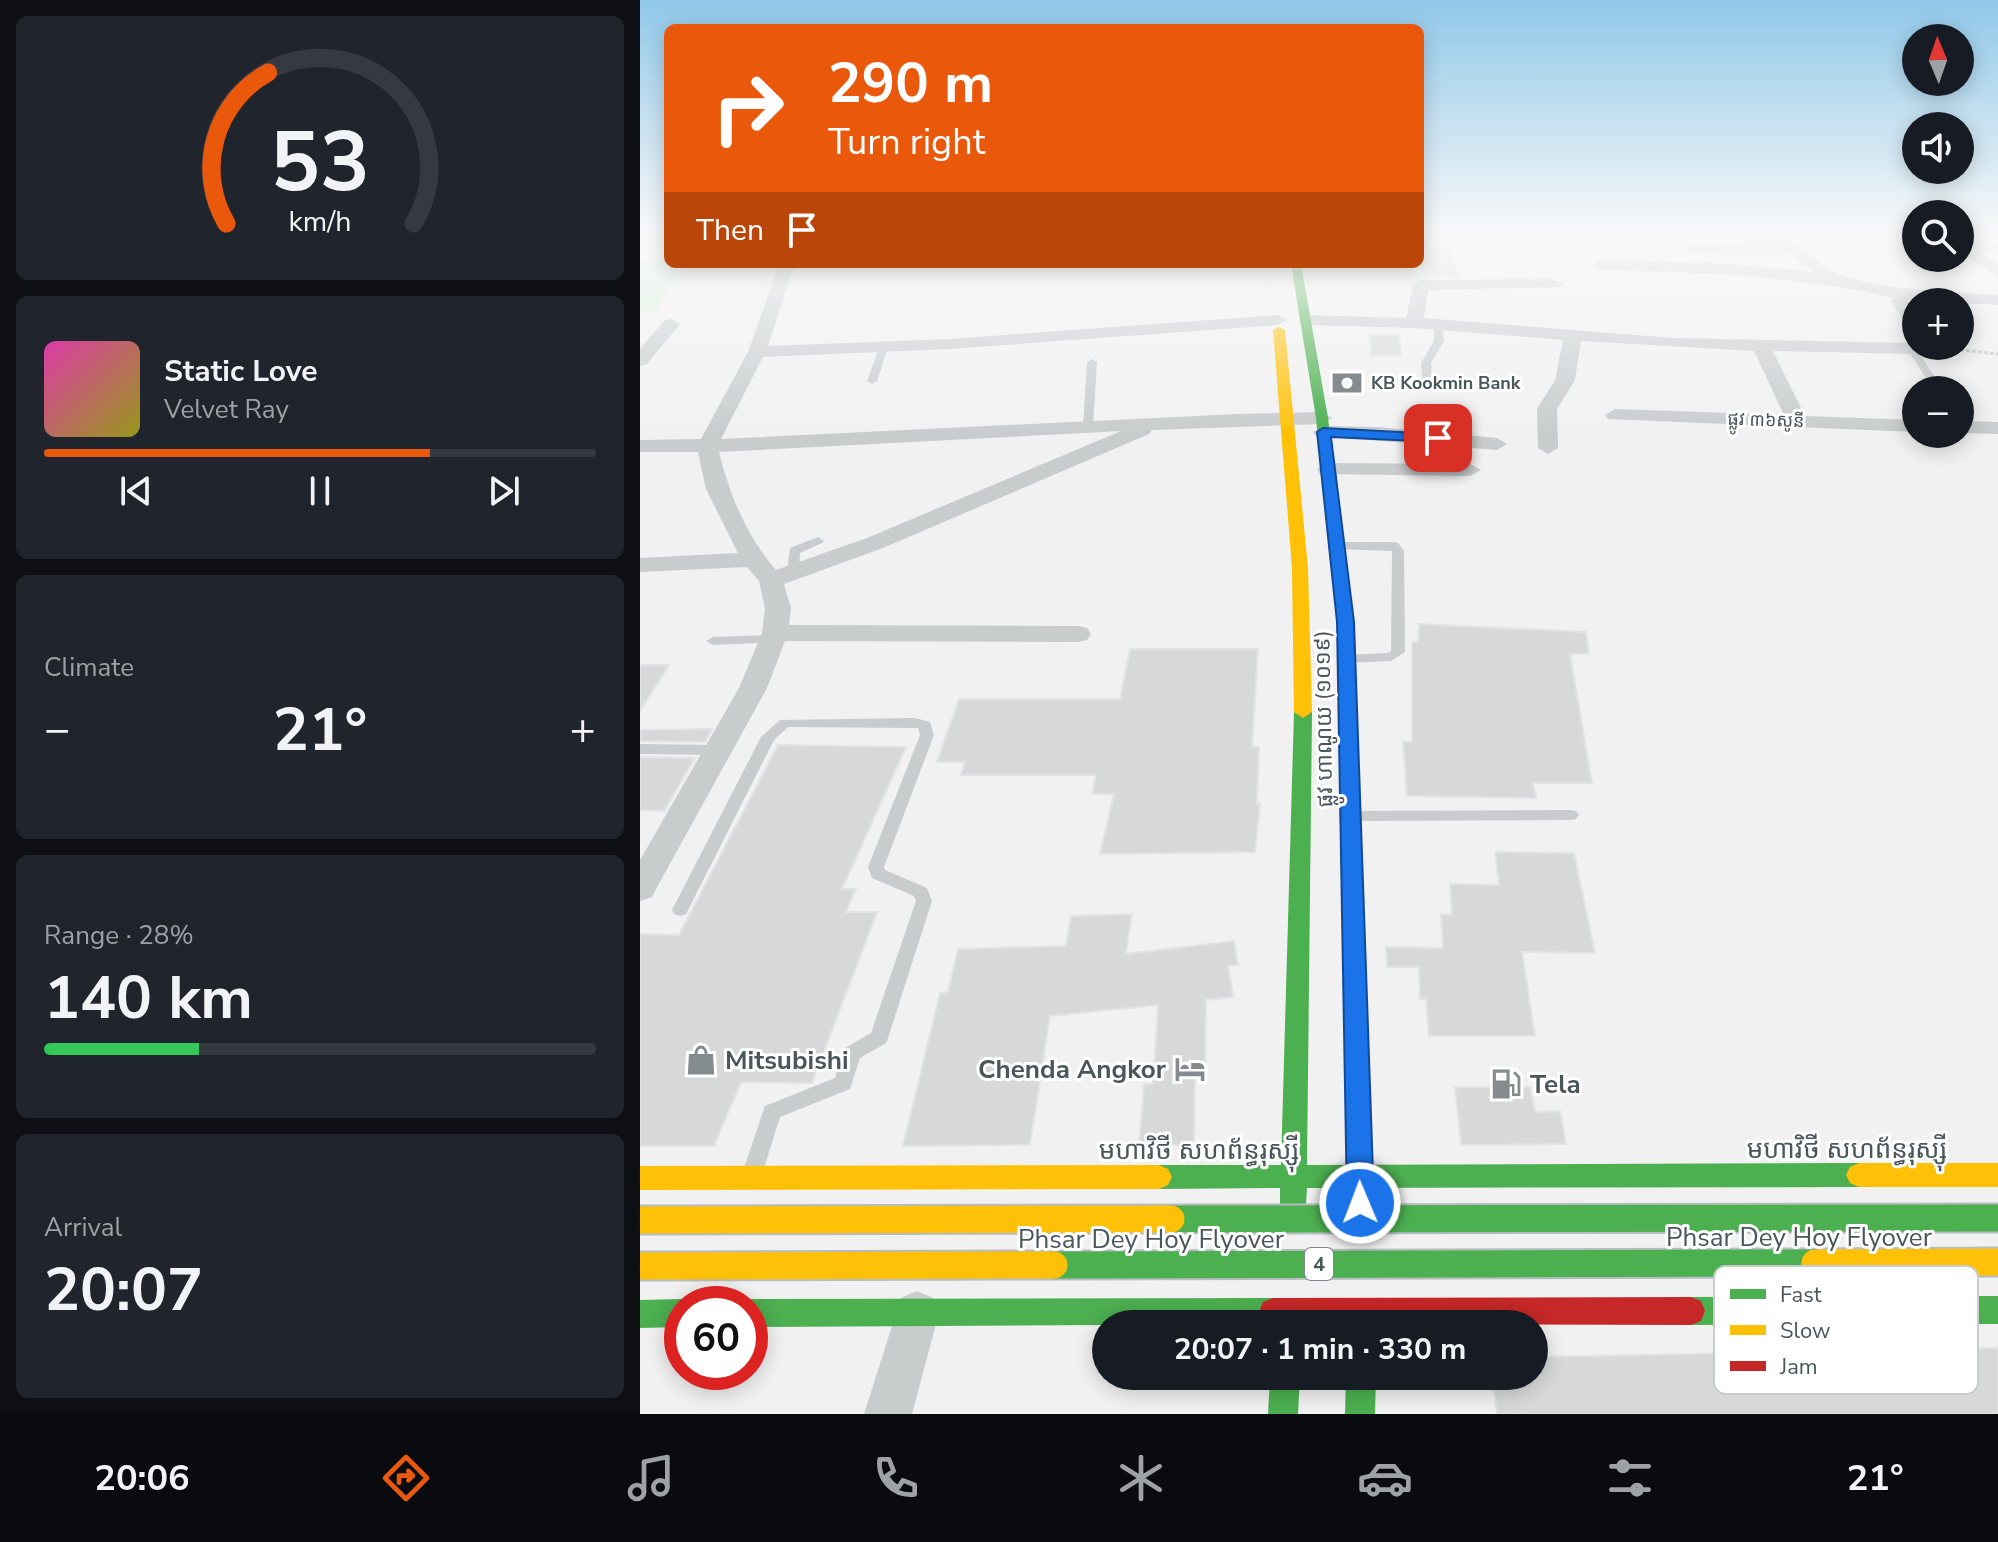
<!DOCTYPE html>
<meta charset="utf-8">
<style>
:root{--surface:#171b24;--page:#20242c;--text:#f1f3f6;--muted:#9ea1a6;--line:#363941;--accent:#ea580c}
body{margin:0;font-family:"Nunito Sans","Noto Sans Khmer",sans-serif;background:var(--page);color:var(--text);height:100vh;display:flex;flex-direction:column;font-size:30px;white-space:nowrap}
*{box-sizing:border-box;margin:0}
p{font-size:26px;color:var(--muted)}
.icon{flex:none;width:44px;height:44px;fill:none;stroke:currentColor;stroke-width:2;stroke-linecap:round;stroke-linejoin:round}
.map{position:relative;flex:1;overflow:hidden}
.details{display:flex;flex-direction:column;gap:16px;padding:16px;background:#0d0f14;width:640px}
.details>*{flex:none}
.guide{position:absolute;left:24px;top:24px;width:760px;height:244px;border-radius:12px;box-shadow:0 4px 20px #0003;background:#ea580c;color:#fff;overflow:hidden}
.needle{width:52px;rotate:358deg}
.fabs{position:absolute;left:1262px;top:24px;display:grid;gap:16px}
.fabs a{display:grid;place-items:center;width:72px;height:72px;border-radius:50%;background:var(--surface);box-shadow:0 4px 20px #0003;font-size:40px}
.speed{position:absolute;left:24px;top:1286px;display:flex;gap:16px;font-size:40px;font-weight:700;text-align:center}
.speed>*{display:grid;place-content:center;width:104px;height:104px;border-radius:50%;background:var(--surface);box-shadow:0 4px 20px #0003;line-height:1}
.speed .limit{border:12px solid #d22;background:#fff;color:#111}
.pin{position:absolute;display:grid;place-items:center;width:68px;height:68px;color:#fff;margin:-34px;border-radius:16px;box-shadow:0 4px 12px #0006}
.me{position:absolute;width:88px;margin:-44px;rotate:359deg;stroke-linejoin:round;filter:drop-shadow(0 0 6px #0008)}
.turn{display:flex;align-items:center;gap:28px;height:168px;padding:0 32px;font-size:36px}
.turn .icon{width:104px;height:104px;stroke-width:2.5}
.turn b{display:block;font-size:56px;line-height:68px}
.then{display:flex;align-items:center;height:76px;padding:0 32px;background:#0003;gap:16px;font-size:30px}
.big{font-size:60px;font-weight:700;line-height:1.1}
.details .tile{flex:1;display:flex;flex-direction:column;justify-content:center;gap:12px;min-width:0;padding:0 28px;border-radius:12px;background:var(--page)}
.details .dial{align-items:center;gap:0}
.dial svg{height:208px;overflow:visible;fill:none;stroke:var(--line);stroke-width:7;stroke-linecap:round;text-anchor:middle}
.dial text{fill:var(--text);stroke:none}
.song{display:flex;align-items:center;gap:24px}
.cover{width:96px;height:96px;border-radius:12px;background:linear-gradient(135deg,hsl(320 70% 55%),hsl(60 70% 35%))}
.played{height:8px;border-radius:4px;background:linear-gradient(90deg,var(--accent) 70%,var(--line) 70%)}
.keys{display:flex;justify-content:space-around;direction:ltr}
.heat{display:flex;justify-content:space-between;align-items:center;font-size:44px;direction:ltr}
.charge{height:12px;border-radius:6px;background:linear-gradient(90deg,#34c759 28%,var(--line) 0)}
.trip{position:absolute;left:452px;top:1310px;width:456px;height:80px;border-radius:40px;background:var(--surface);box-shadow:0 4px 20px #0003;font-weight:700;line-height:80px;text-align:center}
.menu{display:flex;height:128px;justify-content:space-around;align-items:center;background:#090b0e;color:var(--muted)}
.menu .icon{width:56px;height:56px}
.menu .selected{color:var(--accent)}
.menu b{font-size:36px;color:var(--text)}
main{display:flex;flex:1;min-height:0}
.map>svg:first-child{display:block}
.green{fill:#d7efdd}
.building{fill:#d7d9d9;stroke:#e2e3e4;stroke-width:2}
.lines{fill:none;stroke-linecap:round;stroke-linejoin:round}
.path{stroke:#b8c4bf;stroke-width:3;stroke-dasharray:4 2;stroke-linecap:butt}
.lane{fill:#c8cccd;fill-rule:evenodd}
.street{fill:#c8cccd;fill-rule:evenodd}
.fast{fill:#4caf50;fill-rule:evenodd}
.slow{fill:#ffc107;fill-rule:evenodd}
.jam{fill:#c62828;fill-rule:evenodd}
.fast-bridge-casing{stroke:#b6bcc0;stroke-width:31;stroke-linecap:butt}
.slow-bridge-casing{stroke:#b6bcc0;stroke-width:31;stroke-linecap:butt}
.fast-bridge{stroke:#4caf50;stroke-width:27}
.slow-bridge{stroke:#ffc107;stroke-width:27}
.route{fill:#1a73e8;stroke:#114b97;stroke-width:2}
.labels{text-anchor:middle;stroke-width:6;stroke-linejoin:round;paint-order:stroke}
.far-poi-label{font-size:18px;font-weight:bold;fill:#49565c;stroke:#fff;text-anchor:start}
.far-street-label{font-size:18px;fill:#49565c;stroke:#fff}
.shield{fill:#fff;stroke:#80898d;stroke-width:2}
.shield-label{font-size:20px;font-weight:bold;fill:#49565c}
.street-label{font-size:22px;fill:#49565c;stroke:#fff}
.near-poi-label{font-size:26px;font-weight:bold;fill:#49565c;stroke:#fff;text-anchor:start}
.near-street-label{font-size:26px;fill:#49565c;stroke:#fff}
.key{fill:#fff;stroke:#c8ccce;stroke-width:2}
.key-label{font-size:22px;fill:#49565c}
</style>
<main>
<section class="details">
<div class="tile dial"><svg viewBox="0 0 100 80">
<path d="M14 69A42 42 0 1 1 86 69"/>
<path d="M14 69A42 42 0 0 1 30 11" stroke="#ea580c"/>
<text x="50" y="56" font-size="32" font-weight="700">53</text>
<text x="50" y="72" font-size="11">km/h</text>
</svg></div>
<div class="tile">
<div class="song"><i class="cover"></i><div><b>Static Love</b><p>Velvet Ray</p></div></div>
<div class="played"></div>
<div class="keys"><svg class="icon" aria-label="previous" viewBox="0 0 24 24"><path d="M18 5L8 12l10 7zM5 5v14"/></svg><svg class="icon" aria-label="pause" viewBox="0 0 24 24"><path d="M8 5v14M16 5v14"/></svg><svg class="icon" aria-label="next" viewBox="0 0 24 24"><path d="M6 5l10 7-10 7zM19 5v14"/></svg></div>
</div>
<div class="tile"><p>Climate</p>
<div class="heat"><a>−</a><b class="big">21°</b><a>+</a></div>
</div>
<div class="tile"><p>Range · 28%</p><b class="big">140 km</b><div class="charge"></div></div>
<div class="tile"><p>Arrival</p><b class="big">20:07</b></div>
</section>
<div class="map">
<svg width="1358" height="1414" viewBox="0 0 1358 1414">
<rect width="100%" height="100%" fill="#f1f1f1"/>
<path class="green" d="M 28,257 L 28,264 L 40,264 L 17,310 L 0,312 L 0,259 Z"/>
<g class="building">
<path d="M 808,237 L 818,277 L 785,277 L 783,269 L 780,269 L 780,238 Z"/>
<path d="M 730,335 L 759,335 L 761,356 L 731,356 Z"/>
<path d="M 779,624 L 946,632 L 949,654 L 930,654 L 952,783 L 893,783 L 896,798 L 767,796 L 763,742 L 772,742 L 772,642 L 778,642 Z"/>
<path d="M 490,649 L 618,649 L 612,747 L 619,747 L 617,804 L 620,804 L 615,852 L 460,854 L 474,794 L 452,794 L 456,775 L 321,775 L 325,762 L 297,762 L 319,699 L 480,699 Z"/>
<path d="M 0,665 L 29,665 L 0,711 Z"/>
<path d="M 72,729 L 65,742 L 0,741 L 0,730 Z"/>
<path d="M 138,745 L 266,747 L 202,889 L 216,889 L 206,912 L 237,912 L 172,1083 L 101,1082 L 74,1146 L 0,1146 L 0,934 L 39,935 Z"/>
<path d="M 0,757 L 55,758 L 24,811 L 0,810 Z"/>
<path d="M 855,852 L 934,853 L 955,953 L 882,952 L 895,1036 L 789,1036 L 786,999 L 780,999 L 779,967 L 747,967 L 746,947 L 803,948 L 801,914 L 812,915 L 810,884 L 859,885 Z"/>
<path d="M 492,914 L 486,954 L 594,941 L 598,965 L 588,966 L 593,997 L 566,1000 L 565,1076 L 555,1076 L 554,1145 L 499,1145 L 504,1084 L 513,1084 L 518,1005 L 410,1016 L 390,1145 L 263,1146 L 300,993 L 308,992 L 318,949 L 426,946 L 431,916 Z"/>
<path d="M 815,1087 L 890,1087 L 895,1112 L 920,1111 L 926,1144 L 821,1145 Z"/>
<path d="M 1358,1348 L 1358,1414 L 857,1414 L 852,1376 L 894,1376 L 894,1357 Z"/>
</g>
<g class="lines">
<path class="path" d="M 1302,348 L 1358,354"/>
<g class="lane">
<path d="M 28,235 L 28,238 L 0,240 L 0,236 Z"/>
<path d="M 1145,240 L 1149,242 L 1148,244 L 1102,245 L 1098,243 L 1102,241 Z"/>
<path d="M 798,322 L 802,325 L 804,341 L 791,363 L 793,387 L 788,390 L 783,387 L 781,363 L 794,341 L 794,325 Z"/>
<path d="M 240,345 L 248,347 L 237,381 L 232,384 L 227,381 Z"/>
<path d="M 1269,347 L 1275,347 L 1296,379 L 1294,381 L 1288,381 L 1267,349 Z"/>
<path d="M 452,359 L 457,362 L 453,426 L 448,429 L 443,426 L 447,362 Z"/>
<path d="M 178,537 L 184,541 L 182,543 L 160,553 L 159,572 L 153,576 L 149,575 L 147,572 L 150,548 Z"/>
<path d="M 698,542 L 754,542 L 758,543 L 764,551 L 765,652 L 751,661 L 707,663 L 700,659 L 707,655 L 748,653 L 751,651 L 752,551 L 694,549 L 692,546 Z"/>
<path d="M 133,635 L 138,636 L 140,639 L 138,642 L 73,645 L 66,641 L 73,637 Z"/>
<path d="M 275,718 L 290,722 L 294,735 L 244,867 L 245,870 L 287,888 L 292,901 L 248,1038 L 246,1043 L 220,1058 L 210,1089 L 140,1117 L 125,1165 L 122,1171 L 115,1174 L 108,1171 L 105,1165 L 125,1106 L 195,1078 L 205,1048 L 231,1033 L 276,901 L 274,896 L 232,878 L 228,867 L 280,735 L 278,728 L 148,727 L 134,740 L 46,914 L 40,916 L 34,914 L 32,910 L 121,737 L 140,720 Z"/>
<path d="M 0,744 L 78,745 L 85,750 L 78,755 L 0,754 Z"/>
<path d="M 931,810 L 936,811 L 939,815 L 936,819 L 931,820 L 715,821 L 710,820 L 707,816 L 710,812 L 715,811 Z"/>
</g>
<g class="street">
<path d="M 1129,235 C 1163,235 1174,268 1203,276 C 1254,291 1305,292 1358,295 L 1358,305 L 1268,300 L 1276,314 L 1276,332 L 1270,331 L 1251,301 L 1253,298 C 1156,275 1059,272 960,270 L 952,265 L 960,260 L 1085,263 L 1174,272 L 1149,253 L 1053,254 L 1045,249 L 1053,244 L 1137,243 Z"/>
<path d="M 1358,241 L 1358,251 L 1339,251 L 1358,265 L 1358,277 L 1320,252 L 1320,243 Z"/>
<path d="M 143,264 L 162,264 L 152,272 L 128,346 L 309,339 L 638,315 L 647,320 L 638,325 L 309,349 L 123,357 L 81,439 L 597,414 L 682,412 L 692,418 L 682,424 L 512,430 L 509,434 L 243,548 L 144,584 L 151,608 L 149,625 L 438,626 L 447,628 L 451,634 L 447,640 L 438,642 L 145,641 L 127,688 L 16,889 L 12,897 L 0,901 L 0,860 L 99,688 L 122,633 L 125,608 L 119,581 L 107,567 L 0,572 L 0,558 L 98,553 L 66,489 L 58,452 L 0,452 L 0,440 L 61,439 L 108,352 L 137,270 ZM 481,431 L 227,538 L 136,570 C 107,537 89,494 79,452 Z"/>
<path d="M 914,279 L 922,284 L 920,287 L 788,290 L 784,318 L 1032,338 L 1276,343 L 1276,346 L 1294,346 L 1291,350 L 1272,354 L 1133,351 L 1165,416 L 1276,420 L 1276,432 L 968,419 L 965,415 L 975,409 L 1144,415 L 1114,351 L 941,341 L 935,380 L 917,409 L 918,448 L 908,454 L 898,448 L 897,409 L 915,380 L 923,340 L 774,328 L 667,325 L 658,320 L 667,315 L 766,318 L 773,285 L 781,280 Z"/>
<path d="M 31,319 L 40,324 L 7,364 L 0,366 L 0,349 L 25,320 Z"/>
<path d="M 1320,421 L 1358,422 L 1358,434 L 1320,433 Z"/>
<path d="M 683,426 L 738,427 L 857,438 L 867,444 L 857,450 L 676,436 L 673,432 Z"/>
<path d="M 688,463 L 830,464 L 841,470 L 830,476 L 680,474 L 677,469 Z"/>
<path d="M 277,1291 L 293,1298 L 299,1313 L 272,1414 L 224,1414 L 261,1298 Z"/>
</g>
<g class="fast">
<path d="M 651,264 L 661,264 L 688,418 L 713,622 L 720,822 L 717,827 L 703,827 L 700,822 L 697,622 L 676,418 Z"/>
<path d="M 663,706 L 672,712 L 667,1165 L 1219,1163 L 1228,1167 L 1232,1175 L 1228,1183 L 1219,1187 L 667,1188 L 666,1204 L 662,1213 L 653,1216 L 644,1213 L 640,1204 L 640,1188 L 519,1189 L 510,1185 L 506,1177 L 510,1169 L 519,1165 L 641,1165 L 654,712 Z"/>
<path d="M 1358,1296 L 1358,1324 L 1051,1325 L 1041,1321 L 1037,1311 L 1041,1301 L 1051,1297 Z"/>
<path d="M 633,1298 L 643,1302 L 647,1312 L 643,1322 L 638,1324 L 110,1327 L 110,1304 L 99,1304 L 110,1299 Z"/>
<path d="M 42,1299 L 53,1304 L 42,1304 L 42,1327 L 0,1328 L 0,1300 Z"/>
<path d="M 630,1376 L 660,1376 L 658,1414 L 628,1414 Z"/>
<path d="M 706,1376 L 736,1376 L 735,1414 L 705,1414 Z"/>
</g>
<g class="slow">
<path d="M 639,327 L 645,330 L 668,568 L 672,712 L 663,718 L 654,712 L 652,568 L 633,330 Z"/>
<path d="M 710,815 L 717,817 L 720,822 L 733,1206 L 729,1215 L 720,1218 L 711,1215 L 707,1206 L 700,822 L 703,817 Z"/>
<path d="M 1219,1163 L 1358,1163 L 1358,1187 L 1219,1187 L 1210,1183 L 1206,1175 L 1210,1167 Z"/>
<path d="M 519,1165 L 528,1169 L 532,1177 L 528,1185 L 519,1189 L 0,1190 L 0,1166 Z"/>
</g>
<path class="jam" d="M 1051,1297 L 1061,1301 L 1065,1311 L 1061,1321 L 1051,1325 L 628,1324 L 623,1322 L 619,1312 L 623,1302 L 633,1298 Z"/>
<g class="fast-bridge-casing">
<g id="fast-bridge">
<path d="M 531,1219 L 1358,1218"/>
<path d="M 414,1265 L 1175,1263"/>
</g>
</g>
<g class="slow-bridge-casing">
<g id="slow-bridge">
<path d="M 0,1220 L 531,1219"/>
<path d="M 1175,1263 L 1358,1262"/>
<path d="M 0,1266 L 414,1265"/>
</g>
</g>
<use href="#fast-bridge" class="fast-bridge"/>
<use href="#slow-bridge" class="slow-bridge"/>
</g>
<linearGradient id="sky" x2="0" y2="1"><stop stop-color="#90c8e9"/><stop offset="0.54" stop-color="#f9f9f9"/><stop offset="1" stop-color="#f9f9f9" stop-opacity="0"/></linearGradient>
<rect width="1358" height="433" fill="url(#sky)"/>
<path class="route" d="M 683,428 L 798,434 L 804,438 L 798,442 L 691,437 L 714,622 L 734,1203 L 730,1212 L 720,1216 L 711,1212 L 707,1203 L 697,622 L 677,432 Z"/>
<defs>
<g id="bank-bare" transform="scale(2.4)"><path d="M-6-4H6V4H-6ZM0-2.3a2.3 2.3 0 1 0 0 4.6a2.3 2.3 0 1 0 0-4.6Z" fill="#848c90" stroke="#fff" stroke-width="2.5" paint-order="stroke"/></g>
<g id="shop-bare" transform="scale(2.4)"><path d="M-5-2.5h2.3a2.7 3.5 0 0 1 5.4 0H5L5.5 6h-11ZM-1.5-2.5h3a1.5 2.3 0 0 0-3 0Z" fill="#848c90" stroke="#fff" stroke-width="2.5" paint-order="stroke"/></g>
<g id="hotel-bare" transform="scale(2.4)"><path d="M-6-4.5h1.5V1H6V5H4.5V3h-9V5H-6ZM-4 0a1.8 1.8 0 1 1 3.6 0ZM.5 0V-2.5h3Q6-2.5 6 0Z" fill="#848c90" stroke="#fff" stroke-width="2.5" paint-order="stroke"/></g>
<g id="fuel-bare" transform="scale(2.4)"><path d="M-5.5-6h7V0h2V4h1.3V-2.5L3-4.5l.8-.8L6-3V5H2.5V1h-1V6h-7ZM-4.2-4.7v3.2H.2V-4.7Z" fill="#848c90" stroke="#fff" stroke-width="2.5" paint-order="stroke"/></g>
</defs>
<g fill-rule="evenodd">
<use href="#bank-bare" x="707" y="383"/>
<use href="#shop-bare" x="61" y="1060"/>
<use href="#hotel-bare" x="550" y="1069"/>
<use href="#fuel-bare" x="866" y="1084"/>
</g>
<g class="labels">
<g class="far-poi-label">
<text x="731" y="389">KB Kookmin Bank</text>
</g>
<g class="far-street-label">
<text transform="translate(1126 420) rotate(2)" y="6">ផ្លូវ ៣៦សូនី</text>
</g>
<rect class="shield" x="665" y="1248" width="28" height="32" rx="6"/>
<g class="shield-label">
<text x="679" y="1271">4</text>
</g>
<g class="street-label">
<text transform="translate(683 719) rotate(-91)" y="8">ផ្លូវ ហាណូយ (១០១៩)</text>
</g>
<g class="near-poi-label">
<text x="85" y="1069">Mitsubishi</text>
<text x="526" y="1078" text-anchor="end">Chenda Angkor</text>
<text x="890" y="1093">Tela</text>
</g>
<g class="near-street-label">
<text x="1207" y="1158">មហាវិថី សហព័ន្ធរុស្ស៊ី</text>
<text x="559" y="1159">មហាវិថី សហព័ន្ធរុស្ស៊ី</text>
<text x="1159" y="1246">Phsar Dey Hoy Flyover</text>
<text x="511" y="1248">Phsar Dey Hoy Flyover</text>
</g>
</g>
<rect x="1074" y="1266" width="264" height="128" rx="12" class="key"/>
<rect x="1090" y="1289" width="36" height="10" fill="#4caf50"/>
<rect x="1090" y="1325" width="36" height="10" fill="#ffc107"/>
<rect x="1090" y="1361" width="36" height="10" fill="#c62828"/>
<g class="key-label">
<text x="1140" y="1302">Fast</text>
<text x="1140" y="1338">Slow</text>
<text x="1140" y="1374">Jam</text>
</g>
</svg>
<div class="fabs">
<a><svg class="needle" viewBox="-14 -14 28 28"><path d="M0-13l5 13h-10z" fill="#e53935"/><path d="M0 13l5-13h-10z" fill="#9ea1a6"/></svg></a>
<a><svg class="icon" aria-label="sound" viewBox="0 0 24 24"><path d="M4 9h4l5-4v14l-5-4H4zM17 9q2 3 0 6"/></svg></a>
<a><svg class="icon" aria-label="search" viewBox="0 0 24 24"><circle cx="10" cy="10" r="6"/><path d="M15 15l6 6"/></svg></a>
<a>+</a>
<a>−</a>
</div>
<div class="speed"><div class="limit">60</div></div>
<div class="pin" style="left:798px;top:438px;background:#d93025"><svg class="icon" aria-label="arrive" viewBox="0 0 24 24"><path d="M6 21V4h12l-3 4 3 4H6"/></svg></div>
<svg class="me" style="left:720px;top:1203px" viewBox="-20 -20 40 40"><circle r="17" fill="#1a73e8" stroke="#fff" stroke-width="3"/><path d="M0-11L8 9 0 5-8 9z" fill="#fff"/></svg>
<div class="trip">20:07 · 1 min · 330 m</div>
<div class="guide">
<div class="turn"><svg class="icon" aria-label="right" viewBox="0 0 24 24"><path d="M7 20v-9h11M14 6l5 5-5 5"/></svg><div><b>290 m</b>Turn right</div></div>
<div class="then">Then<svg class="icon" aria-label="arrive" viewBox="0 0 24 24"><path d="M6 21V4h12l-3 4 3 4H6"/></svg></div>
</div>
</div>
</main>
<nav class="menu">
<b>20:06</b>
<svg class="icon selected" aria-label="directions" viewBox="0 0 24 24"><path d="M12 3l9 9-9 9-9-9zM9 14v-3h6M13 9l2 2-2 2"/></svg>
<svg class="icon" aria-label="music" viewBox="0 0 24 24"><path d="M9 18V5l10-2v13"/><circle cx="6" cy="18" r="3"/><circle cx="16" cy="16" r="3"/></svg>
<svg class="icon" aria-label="phone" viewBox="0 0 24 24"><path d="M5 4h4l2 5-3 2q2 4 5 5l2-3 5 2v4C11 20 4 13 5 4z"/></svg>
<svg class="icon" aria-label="climate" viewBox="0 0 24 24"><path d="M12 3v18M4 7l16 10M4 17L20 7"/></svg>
<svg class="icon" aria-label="car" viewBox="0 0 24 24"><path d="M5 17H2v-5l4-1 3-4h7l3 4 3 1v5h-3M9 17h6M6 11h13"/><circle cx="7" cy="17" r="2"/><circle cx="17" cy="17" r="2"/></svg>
<svg class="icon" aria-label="filters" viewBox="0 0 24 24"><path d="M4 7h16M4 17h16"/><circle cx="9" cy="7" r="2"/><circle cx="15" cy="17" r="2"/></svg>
<b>21°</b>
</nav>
